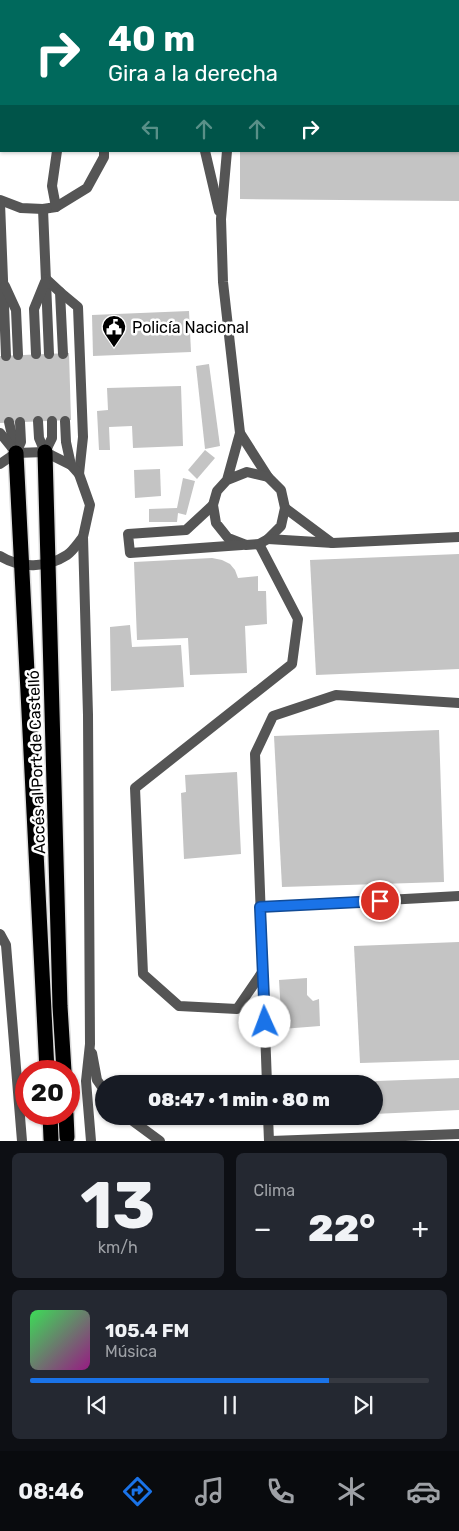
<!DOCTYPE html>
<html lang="es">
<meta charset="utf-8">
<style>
:root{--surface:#171b24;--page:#242831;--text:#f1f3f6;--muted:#9ea1a6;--line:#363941;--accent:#1a73e8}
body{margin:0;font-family:Rubik,sans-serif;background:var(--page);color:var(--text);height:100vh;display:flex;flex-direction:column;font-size:19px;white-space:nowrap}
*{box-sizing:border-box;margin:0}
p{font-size:16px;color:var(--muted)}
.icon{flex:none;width:28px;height:28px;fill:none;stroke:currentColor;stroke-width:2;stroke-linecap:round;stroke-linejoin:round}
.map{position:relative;height:1141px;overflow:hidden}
.side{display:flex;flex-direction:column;gap:12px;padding:12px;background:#0d0f14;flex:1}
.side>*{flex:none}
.hud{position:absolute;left:0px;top:0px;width:460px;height:152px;box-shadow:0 1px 4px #0004;background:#00695c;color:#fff;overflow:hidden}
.speed{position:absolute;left:15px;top:1060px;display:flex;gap:10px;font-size:25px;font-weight:700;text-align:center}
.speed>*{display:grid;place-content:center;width:65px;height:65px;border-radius:50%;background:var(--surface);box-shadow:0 1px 4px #0004;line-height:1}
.speed .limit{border:8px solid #d22;background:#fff;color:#111}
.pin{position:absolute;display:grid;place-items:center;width:42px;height:42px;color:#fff;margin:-21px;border:2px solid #fff;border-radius:50%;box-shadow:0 1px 5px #0007}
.me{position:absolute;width:55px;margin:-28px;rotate:358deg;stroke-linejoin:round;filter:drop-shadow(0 0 4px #0008)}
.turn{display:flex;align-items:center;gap:18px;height:105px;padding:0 25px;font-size:22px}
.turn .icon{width:65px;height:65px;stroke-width:2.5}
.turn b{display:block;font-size:35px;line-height:42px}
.lanes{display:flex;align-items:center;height:48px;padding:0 25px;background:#0003;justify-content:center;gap:25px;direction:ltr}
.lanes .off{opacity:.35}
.big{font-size:38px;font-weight:800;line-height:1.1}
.side .card{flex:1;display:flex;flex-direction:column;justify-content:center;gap:8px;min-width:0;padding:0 18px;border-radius:8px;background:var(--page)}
.side .dial{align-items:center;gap:0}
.dial b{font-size:65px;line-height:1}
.song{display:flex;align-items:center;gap:15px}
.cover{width:60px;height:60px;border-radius:8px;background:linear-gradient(135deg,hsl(130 70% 55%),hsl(310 70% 35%))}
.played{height:5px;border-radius:2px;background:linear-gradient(90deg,var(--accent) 75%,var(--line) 75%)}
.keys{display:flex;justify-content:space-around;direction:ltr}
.heat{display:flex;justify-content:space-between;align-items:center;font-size:28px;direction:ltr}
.side .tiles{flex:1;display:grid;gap:12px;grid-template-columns:1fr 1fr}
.card:last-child{grid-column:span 2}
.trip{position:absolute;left:95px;top:1075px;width:288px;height:50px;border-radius:25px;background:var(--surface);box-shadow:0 1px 4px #0004;font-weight:800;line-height:50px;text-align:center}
.menu{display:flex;height:80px;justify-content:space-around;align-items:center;background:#090b0e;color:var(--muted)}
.menu .icon{width:35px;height:35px}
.menu .on{color:var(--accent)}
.menu b{font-size:22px;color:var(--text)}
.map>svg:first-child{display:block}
.building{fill:#c4c4c4}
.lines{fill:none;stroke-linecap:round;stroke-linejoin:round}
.highway-casing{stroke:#dbdbdb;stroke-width:18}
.lane{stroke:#555;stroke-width:10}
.street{stroke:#555;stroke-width:10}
.highway{stroke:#000;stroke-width:15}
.route-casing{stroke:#114b97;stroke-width:12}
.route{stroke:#1a73e8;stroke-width:9}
.labels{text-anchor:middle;stroke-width:5;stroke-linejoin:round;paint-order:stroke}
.poi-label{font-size:16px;fill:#000;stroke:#fff;text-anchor:start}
.street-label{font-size:16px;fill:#000;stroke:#fff}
</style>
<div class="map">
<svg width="459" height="1141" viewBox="0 0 459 1141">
<rect width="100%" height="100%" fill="#fff"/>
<g class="building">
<path d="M 240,151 L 459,151 L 459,201 L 240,199 Z"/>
<path d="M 189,311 L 191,352 L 93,356 L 92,315 Z"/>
<path d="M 69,353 L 71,420 L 0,423 L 0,356 Z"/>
<path d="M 209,364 L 220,446 L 205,449 L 196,366 Z"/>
<path d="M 181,386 L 183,446 L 133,448 L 132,426 L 109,427 L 110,450 L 99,450 L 97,411 L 108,410 L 107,388 Z"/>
<path d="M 205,450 L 215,458 L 197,479 L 188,470 Z"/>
<path d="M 160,469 L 161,496 L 135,498 L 134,470 Z"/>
<path d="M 183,478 L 195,481 L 186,515 L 178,513 L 177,522 L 149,522 L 149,509 L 177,508 Z"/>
<path d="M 459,554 L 459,669 L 316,675 L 310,560 Z"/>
<path d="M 212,558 L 222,560 L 230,564 L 235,570 L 238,578 L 258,576 L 258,591 L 266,591 L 267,624 L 245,626 L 247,673 L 190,675 L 188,638 L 137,640 L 134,562 Z"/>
<path d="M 130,625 L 132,647 L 181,645 L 184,687 L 111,691 L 110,627 Z"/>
<path d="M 439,730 L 444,882 L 282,887 L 274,736 Z"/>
<path d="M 237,772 L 241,854 L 184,859 L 181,793 L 186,792 L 185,775 Z"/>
<path d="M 459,942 L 459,1060 L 360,1063 L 354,946 Z"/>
<path d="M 307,978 L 307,995 L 313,1001 L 319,999 L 320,1026 L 282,1029 L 279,980 Z"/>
<path d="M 459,1078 L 459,1110 L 374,1114 L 374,1084 L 349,1084 L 349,1082 Z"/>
</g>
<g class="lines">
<g class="highway-casing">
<g id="highway">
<path d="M 45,452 L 60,1006 L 64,1071"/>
<path d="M 16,453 L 47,1071"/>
<path d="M 50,1114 L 51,1139"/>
<path d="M 66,1114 L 67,1137"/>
</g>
</g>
<g class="lane">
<path d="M 70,1 L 71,0"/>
<path d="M 97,1 L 97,0"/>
<path d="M 0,54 L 1,59"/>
<path d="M 0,77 L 1,76"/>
<path d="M 205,151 L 219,211"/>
<path d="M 0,200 L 21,208 L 43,209 L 56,207 L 87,188 L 104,157 L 104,151"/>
<path d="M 0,203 L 6,356"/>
<path d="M 56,207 L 52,186 L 57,151"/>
<path d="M 43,209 L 49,354"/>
<path d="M 46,279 L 60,292 L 63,354"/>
<path d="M 5,286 L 16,310 L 18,355"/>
<path d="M 60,292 L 78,307 L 83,437 L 79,474"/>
<path d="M 36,354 L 34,309 L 45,282"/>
<path d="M 38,421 L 39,438 L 45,452"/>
<path d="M 65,421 L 66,442 L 71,465"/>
<path d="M 9,422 L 16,453"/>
<path d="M 0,433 L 14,450"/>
<path d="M 240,433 L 268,477"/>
<path d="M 45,452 L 52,438 L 52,421"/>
<path d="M 16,453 L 21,442 L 20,422"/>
<path d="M 227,480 L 247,472 L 268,477 L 281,490 L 285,508 L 281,526 L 268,539 L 259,544 L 246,545 L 228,538 L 216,523 L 213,505 L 217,491 L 227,480 L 240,433 L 223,282 L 221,219 L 227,151"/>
<path d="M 213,505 L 186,530 L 128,534 L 130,553 L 242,545"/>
<path d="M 285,508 L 332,543"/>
<path d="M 268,539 L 333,543 L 459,537"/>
<path d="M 259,544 L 298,619 L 292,664 L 135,788 L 143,974 L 179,1006 L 237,1009 L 263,971"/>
<path d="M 261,907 L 459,896"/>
<path d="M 267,1084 L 255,754 L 273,716 L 336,695 L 459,703"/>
<path d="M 268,1116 L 269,1141"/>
</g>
<g class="street">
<path d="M 0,464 L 16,453 L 45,452 L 71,465 L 79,474 L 90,505 L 83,537 L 88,715 L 90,1044 L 86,1081 L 91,1141"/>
<path d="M 0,556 C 20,569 47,568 67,555 C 73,551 78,543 83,537"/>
<path d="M 0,934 L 6,945 L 22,1141"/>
<path d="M 92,1053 L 97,1080 L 104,1090"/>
<path d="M 126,1116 L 160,1141"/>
<path d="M 271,1141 L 459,1134"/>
</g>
<use href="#highway" class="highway"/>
</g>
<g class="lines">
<g class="route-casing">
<path id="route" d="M 265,1022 L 260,907 L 380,901"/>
</g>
<use href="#route" class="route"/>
</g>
<defs>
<g id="civic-pin" transform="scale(1.25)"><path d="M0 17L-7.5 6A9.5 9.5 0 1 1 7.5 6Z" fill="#000" stroke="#fff"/><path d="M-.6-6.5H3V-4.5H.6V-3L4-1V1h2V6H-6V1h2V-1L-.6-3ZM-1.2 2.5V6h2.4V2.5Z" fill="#fff"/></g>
</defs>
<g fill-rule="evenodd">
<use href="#civic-pin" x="114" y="327"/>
</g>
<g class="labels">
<g class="poi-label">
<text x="132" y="333">Policía Nacional</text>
</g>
<g class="street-label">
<text transform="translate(36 762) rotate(-92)" y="6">Accés al Port de Castelló</text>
</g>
</g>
</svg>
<div class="speed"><div class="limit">20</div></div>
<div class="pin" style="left:380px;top:901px;background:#d93025"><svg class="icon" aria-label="arrive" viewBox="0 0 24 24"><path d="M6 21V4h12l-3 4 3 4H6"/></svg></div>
<svg class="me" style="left:265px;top:1022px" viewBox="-20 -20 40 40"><circle r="19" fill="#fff"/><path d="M0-13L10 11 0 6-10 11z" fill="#1a73e8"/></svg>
<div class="trip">08:47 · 1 min · 80 m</div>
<div class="hud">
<div class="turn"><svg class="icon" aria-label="right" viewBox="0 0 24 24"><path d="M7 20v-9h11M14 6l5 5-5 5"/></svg><div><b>40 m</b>Gira a la derecha</div></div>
<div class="lanes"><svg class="icon off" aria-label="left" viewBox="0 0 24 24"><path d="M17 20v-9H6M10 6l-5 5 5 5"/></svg><svg class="icon off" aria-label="ahead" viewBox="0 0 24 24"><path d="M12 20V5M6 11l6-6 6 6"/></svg><svg class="icon off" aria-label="ahead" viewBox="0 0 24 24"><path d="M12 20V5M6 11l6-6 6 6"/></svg><svg class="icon" aria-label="right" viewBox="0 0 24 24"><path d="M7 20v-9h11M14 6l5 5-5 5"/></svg></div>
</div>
</div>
<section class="side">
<div class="tiles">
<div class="card dial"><b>13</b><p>km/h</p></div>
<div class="card"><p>Clima</p>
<div class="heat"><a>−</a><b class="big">22°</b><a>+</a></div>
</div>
<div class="card">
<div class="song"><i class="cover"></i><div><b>105.4 FM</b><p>Música</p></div></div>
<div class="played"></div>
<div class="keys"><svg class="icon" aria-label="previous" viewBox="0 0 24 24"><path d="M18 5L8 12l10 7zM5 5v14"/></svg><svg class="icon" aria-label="pause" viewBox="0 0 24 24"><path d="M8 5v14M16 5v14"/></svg><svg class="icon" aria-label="next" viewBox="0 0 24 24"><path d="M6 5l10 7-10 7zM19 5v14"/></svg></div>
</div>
</div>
</section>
<nav class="menu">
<b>08:46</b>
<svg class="icon on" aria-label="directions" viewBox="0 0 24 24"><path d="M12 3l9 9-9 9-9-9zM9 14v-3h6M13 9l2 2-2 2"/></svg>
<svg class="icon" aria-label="music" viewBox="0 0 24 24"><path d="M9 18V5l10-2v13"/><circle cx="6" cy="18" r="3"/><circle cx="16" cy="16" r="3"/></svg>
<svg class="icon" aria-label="phone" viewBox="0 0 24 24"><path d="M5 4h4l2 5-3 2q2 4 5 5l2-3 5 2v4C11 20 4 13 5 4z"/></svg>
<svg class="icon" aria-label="climate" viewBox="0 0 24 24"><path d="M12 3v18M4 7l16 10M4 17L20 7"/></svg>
<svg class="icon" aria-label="car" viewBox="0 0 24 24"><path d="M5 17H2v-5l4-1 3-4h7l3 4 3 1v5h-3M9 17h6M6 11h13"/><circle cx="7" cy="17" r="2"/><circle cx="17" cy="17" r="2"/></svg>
</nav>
